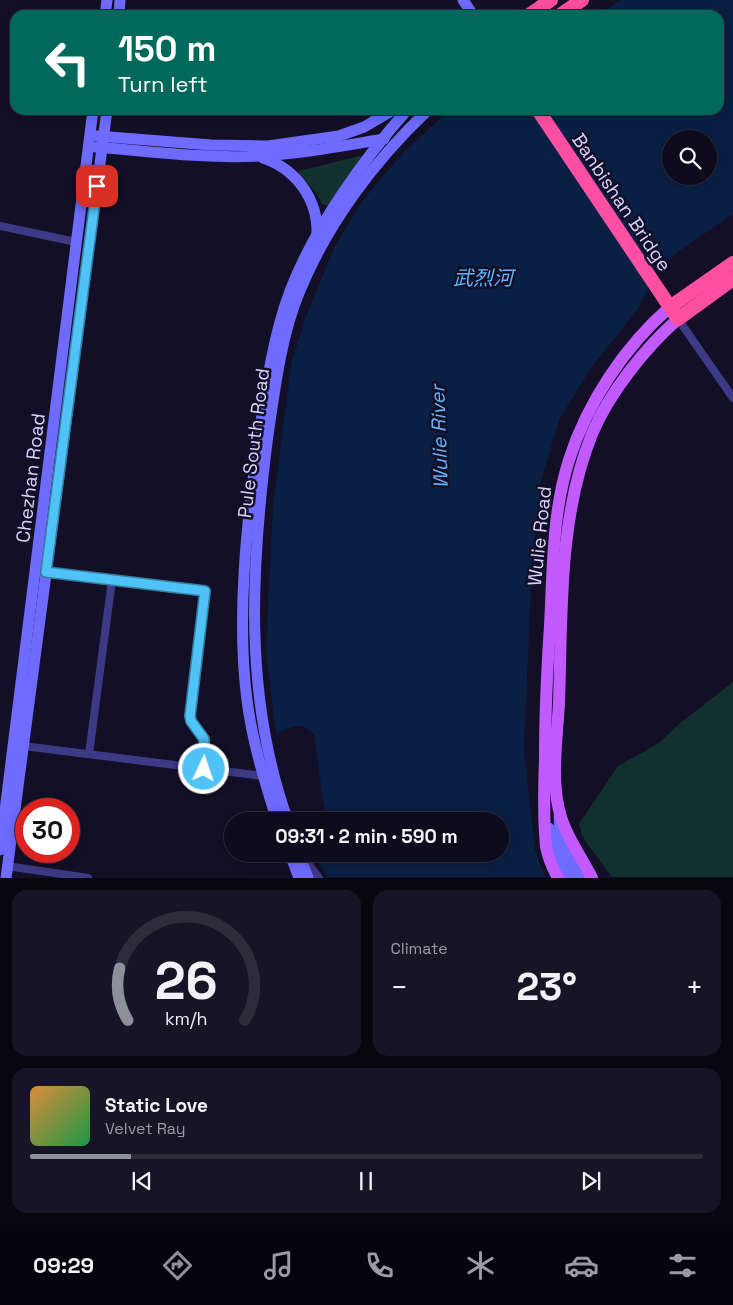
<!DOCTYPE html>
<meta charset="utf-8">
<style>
:root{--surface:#0e0b1c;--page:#171425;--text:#f1f3f6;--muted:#9b9ba3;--line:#2e2b3b;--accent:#8c9099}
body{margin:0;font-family:"Space Grotesk","Noto Sans SC",sans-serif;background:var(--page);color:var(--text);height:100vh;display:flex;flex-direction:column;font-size:19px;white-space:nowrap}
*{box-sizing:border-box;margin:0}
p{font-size:16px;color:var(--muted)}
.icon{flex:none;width:28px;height:28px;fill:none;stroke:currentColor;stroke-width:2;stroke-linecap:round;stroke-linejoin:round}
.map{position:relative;height:878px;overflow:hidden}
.drawer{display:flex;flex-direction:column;gap:12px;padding:12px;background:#08060f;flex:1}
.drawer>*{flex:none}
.guide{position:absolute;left:10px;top:10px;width:714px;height:105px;border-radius:15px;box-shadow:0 2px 12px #0003,0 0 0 1px var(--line);background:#00695c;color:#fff;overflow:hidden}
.tools{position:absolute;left:662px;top:130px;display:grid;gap:10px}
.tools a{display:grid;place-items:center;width:55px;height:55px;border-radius:50%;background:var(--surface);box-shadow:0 2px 12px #0003,0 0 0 1px var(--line);font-size:25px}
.speed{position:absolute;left:15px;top:798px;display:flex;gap:10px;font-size:25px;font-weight:700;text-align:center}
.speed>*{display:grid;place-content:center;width:65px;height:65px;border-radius:50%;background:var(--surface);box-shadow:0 2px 12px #0003,0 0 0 1px var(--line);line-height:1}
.speed .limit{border:8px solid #d22;background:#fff;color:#111}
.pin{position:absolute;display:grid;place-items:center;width:42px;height:42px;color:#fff;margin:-21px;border-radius:10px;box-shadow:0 2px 8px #0006}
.me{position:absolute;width:55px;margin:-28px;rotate:3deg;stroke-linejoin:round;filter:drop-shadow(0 0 4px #0008)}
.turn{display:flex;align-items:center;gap:18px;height:105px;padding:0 25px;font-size:22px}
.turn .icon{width:65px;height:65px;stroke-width:2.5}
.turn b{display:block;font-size:35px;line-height:42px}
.big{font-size:38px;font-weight:800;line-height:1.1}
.drawer .widget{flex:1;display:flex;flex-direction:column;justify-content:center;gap:8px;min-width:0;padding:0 18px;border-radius:15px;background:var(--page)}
.drawer .dial{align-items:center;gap:0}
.dial svg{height:130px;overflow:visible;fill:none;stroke:var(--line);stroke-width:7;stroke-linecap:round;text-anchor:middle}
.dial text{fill:var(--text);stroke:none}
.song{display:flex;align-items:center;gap:15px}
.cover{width:60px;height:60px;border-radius:8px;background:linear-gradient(135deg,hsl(30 70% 55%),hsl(140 70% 35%))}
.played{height:5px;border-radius:2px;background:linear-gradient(90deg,var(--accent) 15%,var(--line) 15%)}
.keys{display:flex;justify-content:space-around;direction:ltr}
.heat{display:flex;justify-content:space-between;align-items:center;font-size:28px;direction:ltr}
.drawer .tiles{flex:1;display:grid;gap:12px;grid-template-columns:1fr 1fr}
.widget:last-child{grid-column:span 2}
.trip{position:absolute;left:224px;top:812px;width:285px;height:50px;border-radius:25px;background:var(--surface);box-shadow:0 2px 12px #0003,0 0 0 1px var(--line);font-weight:800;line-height:50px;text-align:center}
.tab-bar{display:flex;height:80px;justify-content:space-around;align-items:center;background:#06040b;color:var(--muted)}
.tab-bar .icon{width:35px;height:35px}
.tab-bar .on{color:var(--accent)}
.tab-bar b{font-size:22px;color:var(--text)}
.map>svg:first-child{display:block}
.green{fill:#12302f}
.water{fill:#0a1f44;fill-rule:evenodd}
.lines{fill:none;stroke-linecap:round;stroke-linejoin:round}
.street{stroke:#3d3a85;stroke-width:8}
.secondary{stroke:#6f6bff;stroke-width:11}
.primary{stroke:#c25bff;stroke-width:12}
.highway{stroke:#ff4fa3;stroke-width:14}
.route-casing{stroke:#337fa1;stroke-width:12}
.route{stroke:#4fc3f7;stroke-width:9}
.labels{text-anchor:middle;stroke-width:5;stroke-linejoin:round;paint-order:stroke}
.street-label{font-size:19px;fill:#d9d4ff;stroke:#130f26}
.water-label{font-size:20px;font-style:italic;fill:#62b6ff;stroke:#130f26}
</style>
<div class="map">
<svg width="733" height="878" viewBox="0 0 733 878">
<rect width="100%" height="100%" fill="#130f26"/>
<g class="green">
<path d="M 359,156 L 363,156 L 331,203 L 327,206 L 322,204 L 316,192 L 298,174 L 299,171 Z"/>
<path d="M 733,682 L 733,877 L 612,877 L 583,838 L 579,824 L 618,766 L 659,743 L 679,724 Z"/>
</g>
<path class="water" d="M 620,0 L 733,0 L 733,214 L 659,265 L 638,309 L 591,368 L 560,418 L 542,477 L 532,562 L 524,749 L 535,850 L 545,877 L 327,877 L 314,855 L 500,854 L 500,821 L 326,821 L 314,735 C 299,718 292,729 276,733 L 266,651 L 273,505 L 292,360 L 307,314 L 334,248 L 363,200 L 406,150 L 443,116 L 454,110 L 719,110 L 719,15 L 598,15 ZM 671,139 L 709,139 L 709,176 L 671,176 Z"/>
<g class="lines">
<g class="street">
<path d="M 0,226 L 76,242"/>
<path d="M 678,319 L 733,398"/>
<path d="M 46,572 L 205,591 L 190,716 L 193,724 L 205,739 L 204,769"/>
<path d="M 23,746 L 263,776"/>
<path d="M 89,754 L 112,580"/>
<path d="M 303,857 L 319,878"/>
<path d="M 7,866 L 88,878"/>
</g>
<g class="secondary">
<path d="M 463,0 L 473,15"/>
<path d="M 105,15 L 107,0"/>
<path d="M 119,15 L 120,0"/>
<path d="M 97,136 L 211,145 L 268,146 L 339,136 L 364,127 L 393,110"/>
<path d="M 95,147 C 149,151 204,159 259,156 C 301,154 342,146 384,139"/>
<path d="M 263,158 C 296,169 318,199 317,234"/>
<path d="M 559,816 L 560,834 L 580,878"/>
<path d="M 277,821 C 265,782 252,741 247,700 C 236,615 247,520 259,435 C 266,388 273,336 290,291 C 314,228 363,160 407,110"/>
<path d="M 288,821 C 243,696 251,565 268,435 C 275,388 281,337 299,293 C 327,224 374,161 428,110"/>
<path d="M 549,828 L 551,839 L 569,878"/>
<path d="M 0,850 L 93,110"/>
<path d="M 290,854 L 299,878"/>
<path d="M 299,854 L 308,878"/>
<path d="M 6,878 L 107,110"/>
</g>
<g class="primary">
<path d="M 558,878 C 552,867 548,858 546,846 C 543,817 544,787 545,759 C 545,714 547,670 550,626 C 553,571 552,513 569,460 C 587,403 625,346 670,307"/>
<path d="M 592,878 C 582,858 567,838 561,817 C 550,782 557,739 559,703 C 562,614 558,518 592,434 C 609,393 645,348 678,319"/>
</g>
<g class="highway">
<path d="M 529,15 L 551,0"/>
<path d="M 560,15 L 582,0"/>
<path d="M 538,110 L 678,319 L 733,279"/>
<path d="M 670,307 L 733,263"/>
</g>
</g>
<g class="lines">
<g class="route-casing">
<path id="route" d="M 97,186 L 46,572 L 205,591 L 190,716 L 191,721 L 204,739 L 204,769"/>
</g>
<use href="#route" class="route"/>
</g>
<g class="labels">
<g class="street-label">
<text transform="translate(622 202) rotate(56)" y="7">Banbishan Bridge</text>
<text transform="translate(253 443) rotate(-83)" y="7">Pule South Road</text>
<text transform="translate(30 478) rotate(-83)" y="7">Chezhan Road</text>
<text transform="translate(539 536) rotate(-84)" y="7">Wulie Road</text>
</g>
<g class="water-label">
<text x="483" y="285">武烈河</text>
<text transform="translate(439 437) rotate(-92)" y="7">Wulie River</text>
</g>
</g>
</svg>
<div class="tools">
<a><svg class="icon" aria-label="search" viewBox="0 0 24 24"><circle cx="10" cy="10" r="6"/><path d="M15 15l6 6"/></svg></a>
</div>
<div class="speed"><div class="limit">30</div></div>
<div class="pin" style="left:97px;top:186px;background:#d93025"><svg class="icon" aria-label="arrive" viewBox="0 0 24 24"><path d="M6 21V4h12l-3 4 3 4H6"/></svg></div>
<svg class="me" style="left:204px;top:769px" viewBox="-20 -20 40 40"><circle r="17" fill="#4fc3f7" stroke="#fff" stroke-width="3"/><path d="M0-11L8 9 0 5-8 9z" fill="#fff"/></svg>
<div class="trip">09:31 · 2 min · 590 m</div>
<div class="guide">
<div class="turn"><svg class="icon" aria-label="left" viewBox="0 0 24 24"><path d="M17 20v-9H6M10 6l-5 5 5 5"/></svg><div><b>150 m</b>Turn left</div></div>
</div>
</div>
<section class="drawer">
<div class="tiles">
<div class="widget dial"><svg viewBox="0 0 100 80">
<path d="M14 69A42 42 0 1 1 86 69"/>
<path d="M14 69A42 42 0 0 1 9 37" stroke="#8c9099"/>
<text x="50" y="56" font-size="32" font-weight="700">26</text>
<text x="50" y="72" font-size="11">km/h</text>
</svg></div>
<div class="widget"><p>Climate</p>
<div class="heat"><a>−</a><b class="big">23°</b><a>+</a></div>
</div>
<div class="widget">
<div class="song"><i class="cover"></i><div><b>Static Love</b><p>Velvet Ray</p></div></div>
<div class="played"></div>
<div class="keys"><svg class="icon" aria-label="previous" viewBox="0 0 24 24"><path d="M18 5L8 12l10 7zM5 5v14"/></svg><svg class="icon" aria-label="pause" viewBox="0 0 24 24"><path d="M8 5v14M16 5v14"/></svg><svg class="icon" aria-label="next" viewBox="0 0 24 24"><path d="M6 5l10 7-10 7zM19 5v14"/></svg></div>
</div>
</div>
</section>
<nav class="tab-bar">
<b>09:29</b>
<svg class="icon on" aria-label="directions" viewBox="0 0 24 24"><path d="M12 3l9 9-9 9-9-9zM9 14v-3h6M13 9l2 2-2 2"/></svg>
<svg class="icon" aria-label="music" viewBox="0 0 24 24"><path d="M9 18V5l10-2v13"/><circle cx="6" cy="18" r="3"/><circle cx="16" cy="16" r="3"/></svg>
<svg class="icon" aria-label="phone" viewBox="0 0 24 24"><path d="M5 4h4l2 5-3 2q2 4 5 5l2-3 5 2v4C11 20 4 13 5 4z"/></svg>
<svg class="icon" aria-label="climate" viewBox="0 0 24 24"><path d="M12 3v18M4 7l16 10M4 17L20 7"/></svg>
<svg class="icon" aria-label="car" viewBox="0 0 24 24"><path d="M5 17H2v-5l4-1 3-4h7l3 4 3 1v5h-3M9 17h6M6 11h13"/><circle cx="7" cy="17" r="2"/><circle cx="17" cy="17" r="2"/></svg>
<svg class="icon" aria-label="filters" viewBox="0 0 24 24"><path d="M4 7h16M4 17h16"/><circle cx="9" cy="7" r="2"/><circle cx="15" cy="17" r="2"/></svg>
</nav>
